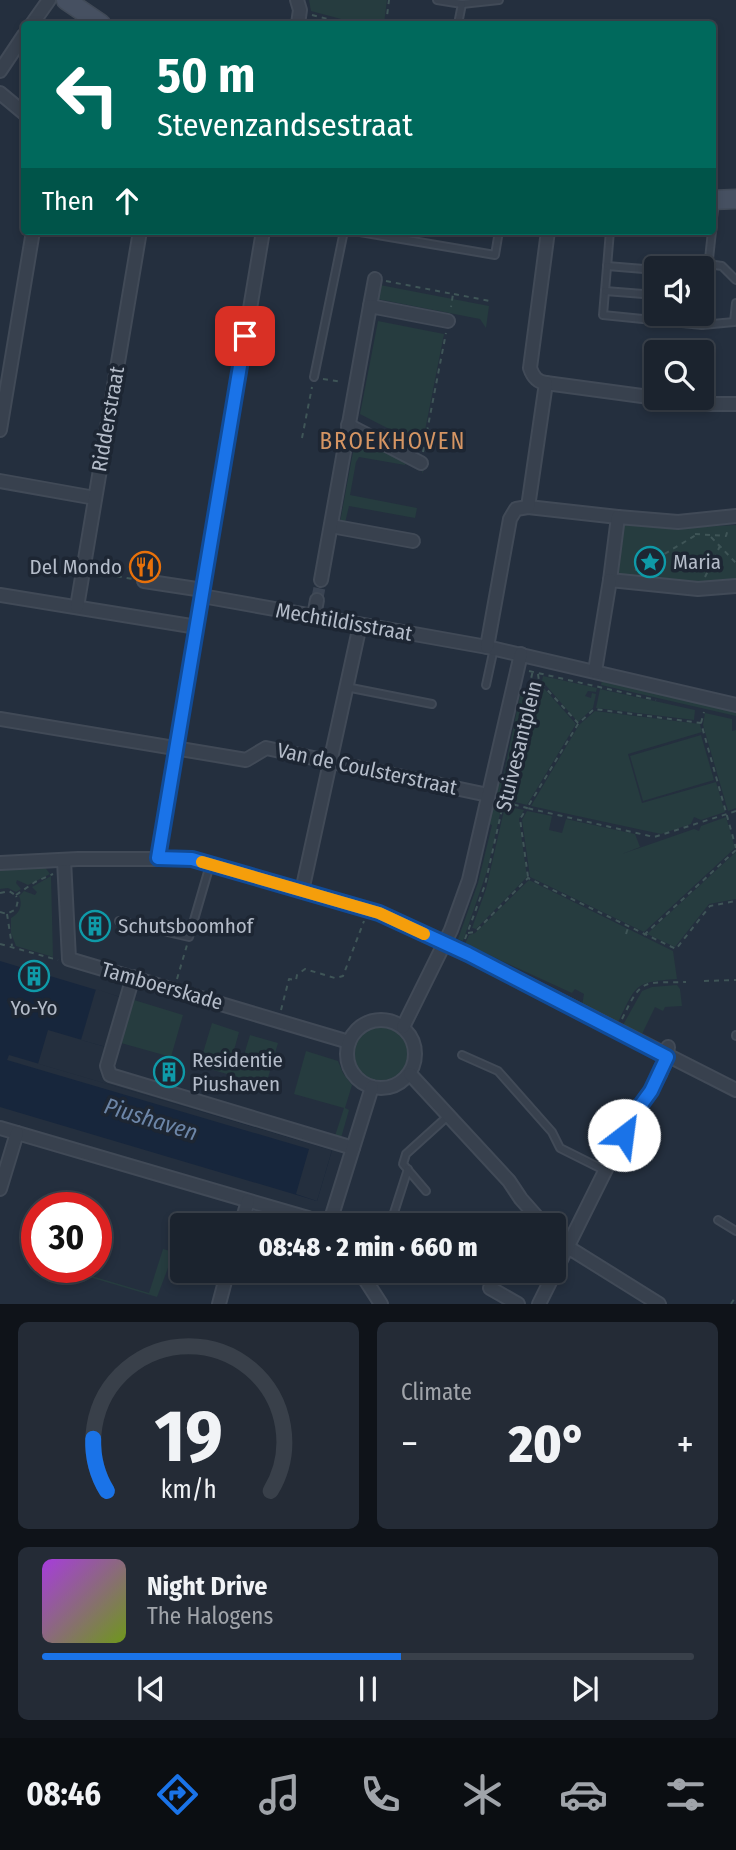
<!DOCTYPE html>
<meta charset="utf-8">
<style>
:root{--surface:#1b232e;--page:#242b36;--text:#f1f3f6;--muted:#a0a4aa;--line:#39404a;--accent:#1a73e8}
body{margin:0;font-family:"Fira Sans Condensed",sans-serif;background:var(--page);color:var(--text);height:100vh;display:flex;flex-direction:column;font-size:26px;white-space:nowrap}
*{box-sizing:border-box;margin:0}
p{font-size:23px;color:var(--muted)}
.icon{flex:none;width:38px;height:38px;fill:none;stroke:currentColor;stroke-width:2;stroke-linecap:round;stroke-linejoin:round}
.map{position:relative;height:1304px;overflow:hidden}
.drawer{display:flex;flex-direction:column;gap:18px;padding:18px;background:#0f1319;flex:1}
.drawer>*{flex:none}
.guide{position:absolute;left:21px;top:21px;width:695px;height:214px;border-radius:7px;box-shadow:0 4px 10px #0003,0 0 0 2px var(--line);background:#00695c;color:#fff;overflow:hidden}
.buttons{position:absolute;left:644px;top:256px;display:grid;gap:14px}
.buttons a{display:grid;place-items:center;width:70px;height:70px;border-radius:7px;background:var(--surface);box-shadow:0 4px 10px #0003,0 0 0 2px var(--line);font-size:35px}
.speed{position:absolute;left:21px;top:1192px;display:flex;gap:14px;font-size:35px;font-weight:700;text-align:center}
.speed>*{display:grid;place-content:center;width:91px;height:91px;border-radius:50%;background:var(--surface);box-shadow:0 4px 10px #0003,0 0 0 2px var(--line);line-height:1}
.speed .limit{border:10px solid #d22;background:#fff;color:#111}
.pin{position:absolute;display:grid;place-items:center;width:60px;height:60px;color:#fff;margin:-30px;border-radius:14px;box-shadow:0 4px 10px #0006}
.me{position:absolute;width:77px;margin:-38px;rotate:30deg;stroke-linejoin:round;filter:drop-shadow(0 0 5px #0008)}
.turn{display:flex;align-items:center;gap:24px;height:147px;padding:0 21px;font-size:32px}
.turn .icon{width:91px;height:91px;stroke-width:2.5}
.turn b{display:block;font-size:49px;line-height:60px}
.then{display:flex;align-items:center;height:66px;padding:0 21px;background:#0003;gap:14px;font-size:26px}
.big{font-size:52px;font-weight:800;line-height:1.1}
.drawer .widget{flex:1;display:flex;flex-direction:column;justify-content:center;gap:10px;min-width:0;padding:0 24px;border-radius:10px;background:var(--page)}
.drawer .dial{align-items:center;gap:0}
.dial svg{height:182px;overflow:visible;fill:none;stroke:var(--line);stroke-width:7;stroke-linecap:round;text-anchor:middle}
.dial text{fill:var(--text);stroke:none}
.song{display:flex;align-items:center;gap:21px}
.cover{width:84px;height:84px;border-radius:10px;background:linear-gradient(135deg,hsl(280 70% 55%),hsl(80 70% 35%))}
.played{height:7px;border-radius:4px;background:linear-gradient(90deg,var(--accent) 55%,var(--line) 55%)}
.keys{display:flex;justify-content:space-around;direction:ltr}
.heat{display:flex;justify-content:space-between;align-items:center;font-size:38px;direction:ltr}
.drawer .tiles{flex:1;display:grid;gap:18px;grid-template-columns:1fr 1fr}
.widget:last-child{grid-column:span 2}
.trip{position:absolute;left:170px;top:1213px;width:396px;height:70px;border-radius:7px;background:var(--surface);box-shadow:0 4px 10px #0003,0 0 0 2px var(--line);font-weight:800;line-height:70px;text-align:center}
.menu{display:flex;height:112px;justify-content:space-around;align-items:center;background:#0b0e12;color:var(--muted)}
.menu .icon{width:49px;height:49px}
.menu .current{color:var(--accent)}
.menu b{font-size:32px;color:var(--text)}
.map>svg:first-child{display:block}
.green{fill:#263c3f}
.water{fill:#17263c}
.pier{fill:#242f3e}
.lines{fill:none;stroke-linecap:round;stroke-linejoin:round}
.street-tunnel{stroke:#3a4453;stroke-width:12;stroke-dasharray:12 6;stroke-linecap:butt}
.lane-casing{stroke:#414a57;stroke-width:10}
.street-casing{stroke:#414a57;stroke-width:16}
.secondary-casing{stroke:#414a57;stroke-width:21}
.path{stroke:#3f5557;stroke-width:2;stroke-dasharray:5 5;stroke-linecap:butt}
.lane{stroke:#38414e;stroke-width:6}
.street{stroke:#38414e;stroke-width:12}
.secondary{stroke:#465061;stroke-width:18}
.route-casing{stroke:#114b97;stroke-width:18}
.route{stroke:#1a73e8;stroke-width:12}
.slow{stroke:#f59e0b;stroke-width:12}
.labels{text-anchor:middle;stroke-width:7;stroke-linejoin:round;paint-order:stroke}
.street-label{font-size:21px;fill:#b4bcc9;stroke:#1d2633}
.poi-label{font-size:21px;fill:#b4bcc9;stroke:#1d2633;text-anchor:start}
.neighbourhood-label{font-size:23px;letter-spacing:2px;fill:#d59563;stroke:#1d2633}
.water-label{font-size:23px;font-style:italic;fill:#6d86a8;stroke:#1d2633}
</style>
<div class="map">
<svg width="736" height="1304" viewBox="0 0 736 1304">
<rect width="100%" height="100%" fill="#242f3e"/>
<g class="green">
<path d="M 309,0 L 387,0 L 384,24 L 360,24 L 311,11 Z"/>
<path d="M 380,285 L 489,306 L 486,328 L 480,319 L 377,299 Z"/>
<path d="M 378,321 L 444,334 L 422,446 L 360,414 Z"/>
<path d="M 356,436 L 423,471 L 423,474 L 422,471 L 406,463 L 405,465 L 359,457 L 356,462 L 350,495 L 417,508 L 415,518 L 349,506 L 345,523 L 340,522 Z"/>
<path d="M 619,522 L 678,528 L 736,525 L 736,583 L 678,587 L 612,577 Z"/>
<path d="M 543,676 L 597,688 L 596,692 L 588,691 L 585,696 L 591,698 L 592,693 L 596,694 L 593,708 L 578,722 L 542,681 Z"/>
<path d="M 602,680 L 736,711 L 736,716 L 601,685 Z"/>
<path d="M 532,682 L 541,685 L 576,724 L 527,805 L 507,800 Z"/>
<path d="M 600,689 L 695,710 L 694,720 L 596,708 Z"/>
<path d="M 520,695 L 525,696 L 503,800 L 494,798 L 497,782 L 502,783 Z"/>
<path d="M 595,711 L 700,724 L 702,732 L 628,754 L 642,803 L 716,782 L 725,812 L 701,820 L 694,817 L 691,824 L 661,834 L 531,806 L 579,725 Z"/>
<path d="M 705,713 L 732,719 L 732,731 L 736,730 L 736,808 L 728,811 L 703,725 Z"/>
<path d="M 701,735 L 714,780 L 643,801 L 630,756 Z"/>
<path d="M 493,803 L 502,805 L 487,871 L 463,941 L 458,939 L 478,883 L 492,825 L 488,824 Z"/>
<path d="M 505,806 L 524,810 L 519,819 L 527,877 L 476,929 L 472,928 L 486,889 Z"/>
<path d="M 527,811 L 552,816 L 549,830 L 562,833 L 566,819 L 635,834 L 640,847 L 622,854 L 694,829 L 699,831 L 701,826 L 726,817 L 735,848 L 644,932 L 530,877 L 522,820 Z"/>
<path d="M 736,852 L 736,899 L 709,904 L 675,947 L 647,934 Z"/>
<path d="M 44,866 L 50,874 L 28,885 L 17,880 L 16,883 L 21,889 L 16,892 L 8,888 L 0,889 L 0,867 Z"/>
<path d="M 51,876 L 53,957 L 16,946 L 11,933 L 11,918 C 20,913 23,905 19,896 L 24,891 L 35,895 L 37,892 L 32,887 Z"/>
<path d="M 529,880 L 673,951 L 677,979 C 633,982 637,985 618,1022 L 582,1005 L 584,994 L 575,989 L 572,993 L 467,945 L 466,948 L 464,946 L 469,935 L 475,933 Z"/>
<path d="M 677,985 L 680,989 L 682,1006 L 665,1007 L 663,1011 L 655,1007 L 642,1034 L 623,1025 L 642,991 L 652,987 Z"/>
<path d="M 134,1000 L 183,1015 L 171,1057 L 121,1043 Z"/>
<path d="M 212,1023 L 239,1032 L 230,1065 L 240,1068 L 250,1035 L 278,1043 L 266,1085 L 199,1066 Z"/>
<path d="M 380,1023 C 400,1024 418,1042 410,1063 C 407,1070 403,1076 396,1079 C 356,1101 328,1031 380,1023 Z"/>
<path d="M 306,1051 L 338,1061 L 343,1073 L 352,1085 L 345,1108 L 349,1110 L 341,1138 L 335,1136 L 344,1108 L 294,1094 Z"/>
<path d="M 163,1249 L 174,1252 L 157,1297 L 76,1273 L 79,1267 L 78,1272 L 149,1293 Z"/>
</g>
<path class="water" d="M 0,961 L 120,997 L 106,1047 L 48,1030 L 38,1064 L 332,1150 L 317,1201 L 0,1107 Z"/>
<g class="pier">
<path d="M 96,989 L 120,997 L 106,1047 L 81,1040 Z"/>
<path d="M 9,1055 L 332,1150 L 317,1201 L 296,1194 L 309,1149 L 7,1060 Z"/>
</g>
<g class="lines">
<path class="street-tunnel" d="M 317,600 L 321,580"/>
<g class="lane-casing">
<g id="lane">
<path d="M 437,0 L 462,4 L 499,0"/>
<path d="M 458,24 L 462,4"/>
<path d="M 712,226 L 715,202"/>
<path d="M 354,231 L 495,255 L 499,231"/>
<path d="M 610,231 L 603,315 L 702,325 L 734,322 L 736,303"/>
<path d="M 708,264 L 722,266 L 736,280"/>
<path d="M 607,266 L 656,270"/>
<path d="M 605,291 L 656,295"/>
<path d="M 702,325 L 712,231"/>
<path d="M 314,377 L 344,231"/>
<path d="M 486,685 L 494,648"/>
<path d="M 346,687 L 432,704"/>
<path d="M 119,921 L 189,937 L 210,865"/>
<path d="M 736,1035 L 736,1036"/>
<path d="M 462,1055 L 498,1071 L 552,1132 L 560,1148 L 606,1171"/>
<path d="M 426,1191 L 403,1164 L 406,1154 L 448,1116"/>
<path d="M 718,1220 L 736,1231"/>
<path d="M 391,1222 L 408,1169"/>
</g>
</g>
<g class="street-casing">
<g id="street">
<path d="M 297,0 L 300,10 L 298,24"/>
<path d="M 32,24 L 49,0"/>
<path d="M 0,71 L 24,35"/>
<path d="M 0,93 L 24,113"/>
<path d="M 370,306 L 375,279"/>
<path d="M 546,383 L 701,404 L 736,404"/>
<path d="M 348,425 L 421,463"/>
<path d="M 0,430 L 33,231"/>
<path d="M 0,481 L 95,498"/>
<path d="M 528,507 L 618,517"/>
<path d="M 736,516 L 678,522 L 618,517 L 610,580 L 698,589 L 736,586"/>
<path d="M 331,526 L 413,541"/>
<path d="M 321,580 L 370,306 L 448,321"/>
<path d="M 144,581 L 203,590"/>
<path d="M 0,595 L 197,627"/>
<path d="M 202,596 L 487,647 L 736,705"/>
<path d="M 77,607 L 140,231"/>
<path d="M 314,616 L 317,600"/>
<path d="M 487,647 L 510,519 L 516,509 L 528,507 L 546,383 C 537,382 533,377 530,368 L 548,231"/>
<path d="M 595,671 L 610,580"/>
<path d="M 0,719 L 246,760 L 266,748 L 488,795"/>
<path d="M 158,858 L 263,231"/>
<path d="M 64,860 L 69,959 L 349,1042"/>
<path d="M 0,863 L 78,859 L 192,859 L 379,913 L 468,954 L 736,1090"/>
<path d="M 302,891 L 360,625"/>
<path d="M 133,977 L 107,1066 L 110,1075 L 353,1148"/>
<circle cx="381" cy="1054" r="34"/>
<path d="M 403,1027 L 451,930 L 469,880 L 521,654"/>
<path d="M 410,1074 L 509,1181 L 521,1199 L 544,1225"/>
<path d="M 0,1128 L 308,1218 L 323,1225"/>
<path d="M 0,1189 L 17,1133"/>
<path d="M 241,1225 L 248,1201"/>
<path d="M 329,1225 L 372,1087"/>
<path d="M 553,1235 L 558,1241 L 659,1304"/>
<path d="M 359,1270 L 381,1304"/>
<path d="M 490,1288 L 518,1304"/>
<path d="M 219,1304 L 228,1270"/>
<path d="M 539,1304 L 632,1117 C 647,1097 666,1072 668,1047"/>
</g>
</g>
<g class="secondary-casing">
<g id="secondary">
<path d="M 66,0 L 101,24"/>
<path d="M 712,200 L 736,199"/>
</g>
</g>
<g class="path">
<path d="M 312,15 L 348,24"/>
<path d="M 386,24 L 389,0"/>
<path d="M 386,281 L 453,294 L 451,307"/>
<path d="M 454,294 L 490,301"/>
<path d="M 323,379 L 342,382"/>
<path d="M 302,438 L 312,387"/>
<path d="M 423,452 L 446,333"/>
<path d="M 695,534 L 726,536 L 728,529"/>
<path d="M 711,537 L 736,563"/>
<path d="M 656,559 L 696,535"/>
<path d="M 635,570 L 646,564 L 652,566 L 655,559 L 649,558 L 646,564"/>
<path d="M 97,573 L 133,579"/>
<path d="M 705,577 L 720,546"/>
<path d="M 529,671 L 656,700"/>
<path d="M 538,674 L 539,681 L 578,723"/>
<path d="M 701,723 L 704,712"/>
<path d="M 504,802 L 527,808 L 520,819 L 528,877"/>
<path d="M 736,811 L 727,814 L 654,837 L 527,808 L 578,724 L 594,709 L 701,723 L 736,848"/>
<path d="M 0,893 L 9,891 L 15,895"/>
<path d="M 16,895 L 35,882 L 53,874"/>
<path d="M 0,912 L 7,914 L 16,909 L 18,900 L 16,896"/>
<path d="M 7,914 L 12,946"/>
<path d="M 468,933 L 475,932 L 528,878 L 676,949 L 710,906 L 736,901"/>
<path d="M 626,934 L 628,928"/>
<path d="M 644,935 L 736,850"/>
<path d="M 465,939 L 485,885 L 533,670"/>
<path d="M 0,944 L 58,960"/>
<path d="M 177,979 L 187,945"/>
<path d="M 704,981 L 736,980"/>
<path d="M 281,1010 L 289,979 L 296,980 L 297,975 L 305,969 L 335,978 L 343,976 L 364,921"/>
<path d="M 622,1019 C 642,978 641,983 686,982"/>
<path d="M 731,1304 L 736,1296"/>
</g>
<use href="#lane" class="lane"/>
<use href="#street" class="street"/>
<use href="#secondary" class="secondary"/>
</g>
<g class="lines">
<g class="route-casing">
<path id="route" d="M 245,336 L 158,858 L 192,859 L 379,913 L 468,954 L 667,1057 L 651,1091 L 632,1117 L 624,1135"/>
</g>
<use href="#route" class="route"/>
<path class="slow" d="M 202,862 L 379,913 L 424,934"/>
</g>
<defs>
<g id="sight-ring" transform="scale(1.575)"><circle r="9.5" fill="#1d2633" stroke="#0f9aa8" stroke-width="1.5"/><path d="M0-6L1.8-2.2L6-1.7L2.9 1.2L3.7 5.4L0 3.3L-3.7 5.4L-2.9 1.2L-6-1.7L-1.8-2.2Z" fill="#0f9aa8"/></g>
<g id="restaurant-ring" transform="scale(1.575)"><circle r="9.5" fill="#1d2633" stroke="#e8710a" stroke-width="1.5"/><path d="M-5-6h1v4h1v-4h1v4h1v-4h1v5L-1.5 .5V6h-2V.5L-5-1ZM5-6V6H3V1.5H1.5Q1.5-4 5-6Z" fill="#e8710a"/></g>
<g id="building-ring" transform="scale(1.575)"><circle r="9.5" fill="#1d2633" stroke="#0f9aa8" stroke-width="1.5"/><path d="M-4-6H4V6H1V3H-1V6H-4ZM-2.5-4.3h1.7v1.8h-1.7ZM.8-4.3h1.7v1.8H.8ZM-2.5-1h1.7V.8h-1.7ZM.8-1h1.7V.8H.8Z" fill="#0f9aa8"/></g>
</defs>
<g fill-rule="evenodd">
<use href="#sight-ring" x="650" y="562"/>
<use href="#restaurant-ring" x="145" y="567"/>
<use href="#building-ring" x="95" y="926"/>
<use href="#building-ring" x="34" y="976"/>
<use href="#building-ring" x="169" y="1072"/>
</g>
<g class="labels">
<g class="street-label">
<text transform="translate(108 419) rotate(-80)" y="7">Ridderstraat</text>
<text transform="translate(344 622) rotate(10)" y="7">Mechtildisstraat</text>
<text transform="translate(519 746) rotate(-76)" y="7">Stuivesantplein</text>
<text transform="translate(367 769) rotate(12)" y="7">Van de Coulsterstraat</text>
<text transform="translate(162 986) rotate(16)" y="7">Tamboerskade</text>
</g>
<g class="poi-label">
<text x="673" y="569">Maria</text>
<text x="122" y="574" text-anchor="end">Del Mondo</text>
<text x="118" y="933">Schutsboomhof</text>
<text x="34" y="1015" text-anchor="middle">Yo-Yo</text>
<text x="192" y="1067">Residentie<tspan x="192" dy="24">Piushaven</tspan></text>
</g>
<g class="neighbourhood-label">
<text x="393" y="449">BROEKHOVEN</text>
</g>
<g class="water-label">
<text transform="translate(151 1119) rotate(17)" y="8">Piushaven</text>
</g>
</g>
</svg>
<div class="buttons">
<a><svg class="icon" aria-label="sound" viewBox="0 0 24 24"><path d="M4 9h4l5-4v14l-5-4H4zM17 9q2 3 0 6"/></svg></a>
<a><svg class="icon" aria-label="search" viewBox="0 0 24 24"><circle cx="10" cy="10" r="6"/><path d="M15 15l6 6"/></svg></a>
</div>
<div class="speed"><div class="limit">30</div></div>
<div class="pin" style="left:245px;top:336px;background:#d93025"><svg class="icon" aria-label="arrive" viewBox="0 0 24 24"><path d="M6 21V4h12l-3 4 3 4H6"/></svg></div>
<svg class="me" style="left:624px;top:1135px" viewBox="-20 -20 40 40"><circle r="19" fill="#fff"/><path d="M0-13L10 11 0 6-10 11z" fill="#1a73e8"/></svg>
<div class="trip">08:48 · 2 min · 660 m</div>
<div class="guide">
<div class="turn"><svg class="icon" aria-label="left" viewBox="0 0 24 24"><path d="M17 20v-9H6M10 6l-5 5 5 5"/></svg><div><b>50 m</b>Stevenzandsestraat</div></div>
<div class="then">Then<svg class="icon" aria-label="ahead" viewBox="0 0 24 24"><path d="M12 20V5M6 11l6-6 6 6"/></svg></div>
</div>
</div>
<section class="drawer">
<div class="tiles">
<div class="widget dial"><svg viewBox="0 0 100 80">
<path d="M14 69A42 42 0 1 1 86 69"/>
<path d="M14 69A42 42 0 0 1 8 46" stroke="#1a73e8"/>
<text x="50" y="56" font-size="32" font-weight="700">19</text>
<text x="50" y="72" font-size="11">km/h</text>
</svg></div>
<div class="widget"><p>Climate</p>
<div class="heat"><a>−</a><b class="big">20°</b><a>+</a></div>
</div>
<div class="widget">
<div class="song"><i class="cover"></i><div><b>Night Drive</b><p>The Halogens</p></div></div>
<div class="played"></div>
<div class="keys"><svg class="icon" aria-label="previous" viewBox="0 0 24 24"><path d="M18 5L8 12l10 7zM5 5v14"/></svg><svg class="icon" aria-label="pause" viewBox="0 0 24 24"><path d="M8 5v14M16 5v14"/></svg><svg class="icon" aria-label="next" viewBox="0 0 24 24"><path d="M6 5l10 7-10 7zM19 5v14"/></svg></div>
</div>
</div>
</section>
<nav class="menu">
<b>08:46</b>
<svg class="icon current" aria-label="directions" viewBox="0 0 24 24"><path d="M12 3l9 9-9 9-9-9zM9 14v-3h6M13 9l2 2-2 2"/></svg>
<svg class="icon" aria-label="music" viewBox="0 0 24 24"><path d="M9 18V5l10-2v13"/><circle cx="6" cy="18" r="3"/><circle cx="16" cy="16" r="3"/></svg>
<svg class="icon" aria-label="phone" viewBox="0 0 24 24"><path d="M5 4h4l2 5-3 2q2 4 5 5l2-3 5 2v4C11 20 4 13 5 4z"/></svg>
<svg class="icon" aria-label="climate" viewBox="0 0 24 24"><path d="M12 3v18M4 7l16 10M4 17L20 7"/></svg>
<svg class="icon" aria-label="car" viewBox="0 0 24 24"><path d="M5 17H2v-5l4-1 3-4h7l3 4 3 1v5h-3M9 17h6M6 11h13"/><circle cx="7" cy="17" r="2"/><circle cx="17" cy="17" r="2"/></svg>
<svg class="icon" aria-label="filters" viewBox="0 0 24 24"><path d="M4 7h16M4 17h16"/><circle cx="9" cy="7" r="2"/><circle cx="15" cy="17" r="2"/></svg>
</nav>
